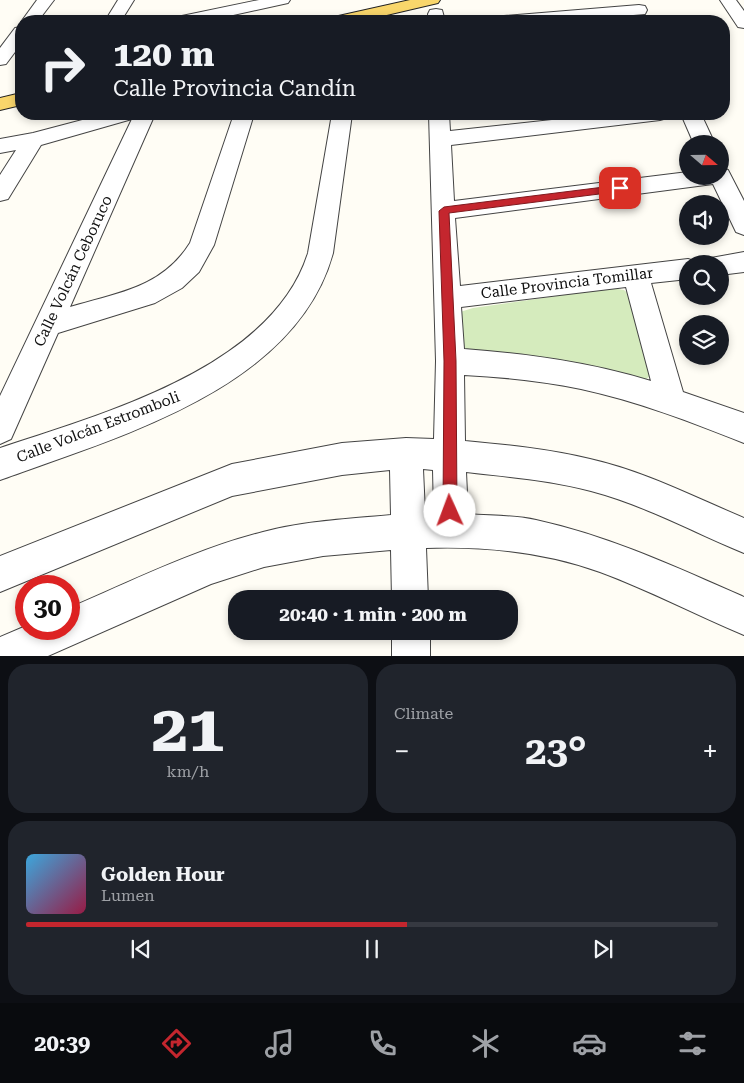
<!DOCTYPE html>
<meta charset="utf-8">
<style>
:root{--surface:#171b24;--page:#20242c;--text:#f1f3f6;--muted:#9ea1a6;--line:#363941;--accent:#c4262e}
body{margin:0;font-family:"Roboto Serif",serif;background:var(--page);color:var(--text);height:100vh;display:flex;flex-direction:column;font-size:19px;white-space:nowrap}
*{box-sizing:border-box;margin:0}
p{font-size:16px;color:var(--muted)}
.icon{flex:none;width:28px;height:28px;fill:none;stroke:currentColor;stroke-width:2;stroke-linecap:round;stroke-linejoin:round}
.map{position:relative;height:656px;overflow:hidden}
.details{display:flex;flex-direction:column;gap:8px;padding:8px;background:#0d0f14;flex:1}
.details>*{flex:none}
.guide{position:absolute;left:15px;top:15px;width:715px;height:105px;border-radius:20px;box-shadow:0 2px 8px #0003;background:#171b24;color:var(--text);overflow:hidden}
.needle{width:32px;rotate:110deg}
.buttons{position:absolute;left:679px;top:135px;display:grid;gap:10px}
.buttons a{display:grid;place-items:center;width:50px;height:50px;border-radius:50%;background:var(--surface);box-shadow:0 2px 8px #0003;font-size:25px}
.speed{position:absolute;left:15px;top:575px;display:flex;gap:10px;font-size:25px;font-weight:700;text-align:center}
.speed>*{display:grid;place-content:center;width:65px;height:65px;border-radius:50%;background:var(--surface);box-shadow:0 2px 8px #0003;line-height:1}
.speed .limit{border:8px solid #d22;background:#fff;color:#111}
.pin{position:absolute;display:grid;place-items:center;width:42px;height:42px;color:#fff;margin:-21px;border-radius:10px;box-shadow:0 2px 8px #0006}
.me{position:absolute;width:55px;margin:-28px;rotate:358deg;stroke-linejoin:round;filter:drop-shadow(0 0 4px #0008)}
.turn{display:flex;align-items:center;gap:18px;height:105px;padding:0 15px;font-size:22px}
.turn .icon{width:65px;height:65px;stroke-width:2.5}
.turn b{display:block;font-size:35px;line-height:42px}
.big{font-size:38px;font-weight:700;line-height:1.1}
.details .card{flex:1;display:flex;flex-direction:column;justify-content:center;gap:8px;min-width:0;padding:0 18px;border-radius:20px;background:var(--page)}
.details .dial{align-items:center;gap:0}
.dial b{font-size:65px;line-height:1}
.song{display:flex;align-items:center;gap:15px}
.cover{width:60px;height:60px;border-radius:8px;background:linear-gradient(135deg,hsl(200 70% 55%),hsl(340 70% 35%))}
.played{height:5px;border-radius:2px;background:linear-gradient(90deg,var(--accent) 55%,var(--line) 55%)}
.keys{display:flex;justify-content:space-around;direction:ltr}
.heat{display:flex;justify-content:space-between;align-items:center;font-size:28px;direction:ltr}
.details .tiles{flex:1;display:grid;gap:8px;grid-template-columns:1fr 1fr}
.card:last-child{grid-column:span 2}
.trip{position:absolute;left:228px;top:590px;width:290px;height:50px;border-radius:20px;background:var(--surface);box-shadow:0 2px 8px #0003;font-weight:700;line-height:50px;text-align:center}
.menu{display:flex;height:80px;justify-content:space-around;align-items:center;background:#090b0e;color:var(--muted)}
.menu .icon{width:35px;height:35px}
.menu .current{color:var(--accent)}
.menu b{font-size:22px;color:var(--text)}
.map>svg:first-child{display:block}
.green{fill:#d5ebbd}
.lines{fill:none;stroke-linecap:round;stroke-linejoin:round}
.minor-casing{stroke:#444;stroke-width:2}
.major-casing{stroke:#222;stroke-width:2}
.minor{fill:#fff;fill-rule:evenodd}
.major{fill:#f9d66b;fill-rule:evenodd}
.route{fill:#c4262e;stroke:#7f191e}
.labels{text-anchor:middle;stroke-width:5;stroke-linejoin:round;paint-order:stroke}
.street-label{font-size:15px;fill:#111;stroke:#fff}
</style>
<div class="map">
<svg width="744" height="656" viewBox="0 0 744 656">
<rect width="100%" height="100%" fill="#fffdf5"/>
<path class="green" d="M 612,288 L 624,290 L 631,296 L 652,375 L 643,381 L 460,349 L 460,312 L 473,308 Z"/>
<g class="lines">
<g class="minor-casing">
<g id="minor">
<path d="M 37,0 L 54,0 L 38,21 L 21,22 Z"/>
<path d="M 118,0 L 134,0 L 121,21 L 105,21 Z"/>
<path d="M 259,0 L 290,0 L 288,3 L 206,21 L 175,21 L 177,17 Z"/>
<path d="M 720,0 L 736,0 L 744,11 L 744,28 L 738,27 Z"/>
<path d="M 639,5 L 645,6 L 647,10 L 645,14 L 563,21 L 496,21 L 498,17 L 504,16 Z"/>
<path d="M 436,9 L 442,10 L 445,21 L 429,21 L 428,14 L 430,10 Z"/>
<path d="M 21,27 L 21,44 L 6,64 L 0,65 L 0,48 L 15,28 Z"/>
<path d="M 105,114 L 155,114 L 70,307 C 117,293 162,288 190,243 L 234,114 L 254,114 L 214,245 L 199,272 L 182,288 L 155,303 L 58,333 L 11,439 L 0,444 L 0,396 L 132,119 L 41,145 L 8,199 L 0,201 L 0,175 L 16,150 L 0,153 L 0,139 L 33,133 Z"/>
<path d="M 332,114 L 352,114 L 333,253 C 296,389 117,437 0,480 L 0,448 C 102,414 272,368 308,253 Z"/>
<path d="M 429,114 L 449,114 L 450,131 L 607,114 L 670,114 L 667,118 L 660,120 L 451,145 L 454,201 L 688,172 L 688,176 L 720,176 L 720,167 L 728,170 L 744,201 L 744,235 L 736,232 L 713,184 L 455,218 L 460,286 L 688,259 L 697,262 L 698,264 L 688,264 L 688,279 L 651,283 L 683,392 L 744,413 L 744,443 C 691,422 637,401 581,389 C 543,381 504,377 464,375 L 465,441 C 507,445 549,449 590,459 C 644,471 694,497 744,518 L 744,553 C 693,532 644,505 591,491 C 550,480 508,477 466,472 L 468,514 C 490,516 514,515 536,520 C 609,536 676,567 744,597 L 744,635 C 696,615 649,590 600,572 C 545,552 484,546 426,548 L 428,599 L 392,599 L 391,550 L 323,556 L 264,567 L 211,584 L 48,656 L 0,656 L 0,637 L 26,626 L 26,629 L 69,629 L 69,608 C 132,581 196,549 263,532 C 304,521 348,519 391,515 L 390,470 L 342,475 L 232,496 L 0,592 L 0,556 L 232,464 L 342,443 L 406,438 L 434,439 L 436,361 ZM 626,287 L 651,381 C 589,362 528,354 464,349 L 461,307 ZM 423,469 L 433,470 L 434,513 L 425,513 Z"/>
<path d="M 681,114 L 701,114 L 715,144 L 694,144 Z"/>
<path d="M 744,252 L 744,272 L 720,275 L 720,264 L 708,264 L 711,258 Z"/>
<rect x="392" y="631" width="38" height="25"/>
</g>
</g>
<g class="major-casing">
<g id="major">
<path d="M 410,0 L 440,0 L 438,3 L 361,21 L 332,21 L 334,17 Z"/>
<path d="M 21,93 L 21,105 L 0,110 L 0,98 Z"/>
</g>
</g>
<use href="#minor" class="minor"/>
<use href="#major" class="major"/>
</g>
<path class="route" d="M 620,185 L 623,186 L 623,191 L 449,213 L 456,361 L 457,511 L 455,516 L 450,518 L 445,516 L 443,511 L 444,361 L 439,211 L 444,207 Z"/>
<g class="labels">
<g class="street-label">
<text transform="translate(73 271) rotate(-65)" y="5">Calle Volcán Ceboruco</text>
<text transform="translate(567 283) rotate(-7)" y="5">Calle Provincia Tomillar</text>
<text transform="translate(98 427) rotate(-21)" y="5">Calle Volcán Estromboli</text>
</g>
</g>
</svg>
<div class="buttons">
<a><svg class="needle" viewBox="-14 -14 28 28"><path d="M0-13l5 13h-10z" fill="#e53935"/><path d="M0 13l5-13h-10z" fill="#9ea1a6"/></svg></a>
<a><svg class="icon" aria-label="sound" viewBox="0 0 24 24"><path d="M4 9h4l5-4v14l-5-4H4zM17 9q2 3 0 6"/></svg></a>
<a><svg class="icon" aria-label="search" viewBox="0 0 24 24"><circle cx="10" cy="10" r="6"/><path d="M15 15l6 6"/></svg></a>
<a><svg class="icon" aria-label="layers" viewBox="0 0 24 24"><path d="M12 4l9 5-9 5-9-5zM3 14l9 5 9-5"/></svg></a>
</div>
<div class="speed"><div class="limit">30</div></div>
<div class="pin" style="left:620px;top:188px;background:#d93025"><svg class="icon" aria-label="arrive" viewBox="0 0 24 24"><path d="M6 21V4h12l-3 4 3 4H6"/></svg></div>
<svg class="me" style="left:450px;top:511px" viewBox="-20 -20 40 40"><circle r="19" fill="#fff"/><path d="M0-13L10 11 0 6-10 11z" fill="#c4262e"/></svg>
<div class="trip">20:40 · 1 min · 200 m</div>
<div class="guide">
<div class="turn"><svg class="icon" aria-label="right" viewBox="0 0 24 24"><path d="M7 20v-9h11M14 6l5 5-5 5"/></svg><div><b>120 m</b>Calle Provincia Candín</div></div>
</div>
</div>
<section class="details">
<div class="tiles">
<div class="card dial"><b>21</b><p>km/h</p></div>
<div class="card"><p>Climate</p>
<div class="heat"><a>−</a><b class="big">23°</b><a>+</a></div>
</div>
<div class="card">
<div class="song"><i class="cover"></i><div><b>Golden Hour</b><p>Lumen</p></div></div>
<div class="played"></div>
<div class="keys"><svg class="icon" aria-label="previous" viewBox="0 0 24 24"><path d="M18 5L8 12l10 7zM5 5v14"/></svg><svg class="icon" aria-label="pause" viewBox="0 0 24 24"><path d="M8 5v14M16 5v14"/></svg><svg class="icon" aria-label="next" viewBox="0 0 24 24"><path d="M6 5l10 7-10 7zM19 5v14"/></svg></div>
</div>
</div>
</section>
<nav class="menu">
<b>20:39</b>
<svg class="icon current" aria-label="directions" viewBox="0 0 24 24"><path d="M12 3l9 9-9 9-9-9zM9 14v-3h6M13 9l2 2-2 2"/></svg>
<svg class="icon" aria-label="music" viewBox="0 0 24 24"><path d="M9 18V5l10-2v13"/><circle cx="6" cy="18" r="3"/><circle cx="16" cy="16" r="3"/></svg>
<svg class="icon" aria-label="phone" viewBox="0 0 24 24"><path d="M5 4h4l2 5-3 2q2 4 5 5l2-3 5 2v4C11 20 4 13 5 4z"/></svg>
<svg class="icon" aria-label="climate" viewBox="0 0 24 24"><path d="M12 3v18M4 7l16 10M4 17L20 7"/></svg>
<svg class="icon" aria-label="car" viewBox="0 0 24 24"><path d="M5 17H2v-5l4-1 3-4h7l3 4 3 1v5h-3M9 17h6M6 11h13"/><circle cx="7" cy="17" r="2"/><circle cx="17" cy="17" r="2"/></svg>
<svg class="icon" aria-label="filters" viewBox="0 0 24 24"><path d="M4 7h16M4 17h16"/><circle cx="9" cy="7" r="2"/><circle cx="15" cy="17" r="2"/></svg>
</nav>
